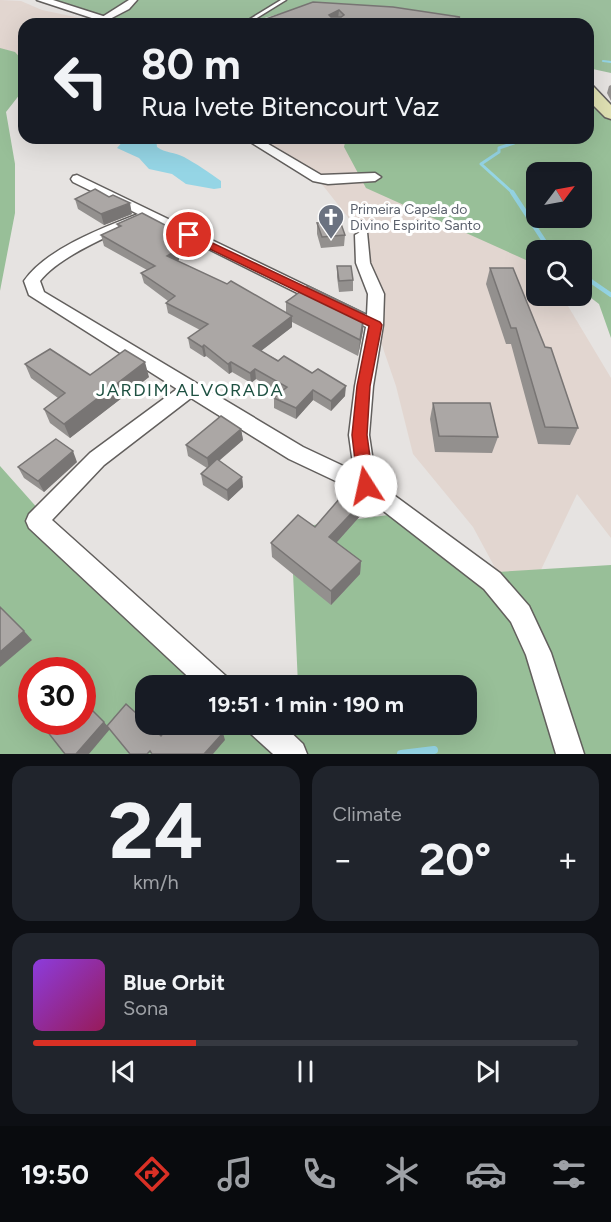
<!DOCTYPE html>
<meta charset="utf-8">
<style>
:root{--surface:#171b24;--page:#20242c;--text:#f1f3f6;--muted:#9ea1a6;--line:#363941;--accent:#d93025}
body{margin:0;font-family:Figtree,sans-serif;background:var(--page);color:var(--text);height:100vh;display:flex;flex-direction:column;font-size:22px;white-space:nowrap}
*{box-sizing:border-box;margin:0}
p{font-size:20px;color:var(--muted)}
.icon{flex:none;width:33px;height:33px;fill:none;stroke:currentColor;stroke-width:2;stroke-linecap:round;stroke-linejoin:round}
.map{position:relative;height:754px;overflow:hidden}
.details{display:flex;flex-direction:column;gap:12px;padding:12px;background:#0d0f14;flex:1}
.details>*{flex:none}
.guide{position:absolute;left:18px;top:18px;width:576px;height:126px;border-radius:18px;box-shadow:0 6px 24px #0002;background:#171b24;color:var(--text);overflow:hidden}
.needle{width:39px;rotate:58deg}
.buttons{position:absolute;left:526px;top:162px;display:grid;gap:12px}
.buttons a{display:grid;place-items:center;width:66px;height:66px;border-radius:12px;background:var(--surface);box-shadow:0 6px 24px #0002;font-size:30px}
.speed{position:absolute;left:18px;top:657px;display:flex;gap:12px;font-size:30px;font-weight:700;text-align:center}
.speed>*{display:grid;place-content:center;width:78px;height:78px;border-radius:50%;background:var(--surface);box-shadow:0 6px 24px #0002;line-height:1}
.speed .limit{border:9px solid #d22;background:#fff;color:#111}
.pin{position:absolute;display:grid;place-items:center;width:51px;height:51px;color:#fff;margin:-26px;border:3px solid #fff;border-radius:50%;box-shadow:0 2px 6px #0007}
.me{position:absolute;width:66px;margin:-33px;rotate:350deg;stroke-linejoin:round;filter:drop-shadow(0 0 4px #0008)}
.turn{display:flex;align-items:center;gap:21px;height:126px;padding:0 24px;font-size:27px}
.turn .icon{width:78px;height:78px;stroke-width:2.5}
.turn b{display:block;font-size:42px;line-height:51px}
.big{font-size:45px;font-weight:700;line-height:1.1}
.details .card{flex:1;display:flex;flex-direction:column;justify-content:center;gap:9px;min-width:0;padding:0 21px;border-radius:18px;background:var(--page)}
.details .dial{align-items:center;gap:0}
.dial b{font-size:78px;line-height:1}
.song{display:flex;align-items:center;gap:18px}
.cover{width:72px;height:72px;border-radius:9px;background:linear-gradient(135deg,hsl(270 70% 55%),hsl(330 70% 35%))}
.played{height:6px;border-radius:3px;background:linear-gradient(90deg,var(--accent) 30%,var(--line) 30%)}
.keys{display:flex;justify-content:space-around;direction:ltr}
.heat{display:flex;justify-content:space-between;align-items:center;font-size:33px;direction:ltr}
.details .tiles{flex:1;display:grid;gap:12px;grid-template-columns:1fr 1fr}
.card:last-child{grid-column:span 2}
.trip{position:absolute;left:135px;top:675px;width:342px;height:60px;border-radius:18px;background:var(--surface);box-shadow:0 6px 24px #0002;font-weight:700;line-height:60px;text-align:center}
.dock{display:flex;height:96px;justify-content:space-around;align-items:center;background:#090b0e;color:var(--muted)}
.dock .icon{width:42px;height:42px}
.dock .selected{color:var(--accent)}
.dock b{font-size:27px;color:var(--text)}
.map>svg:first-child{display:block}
.built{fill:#e2d6d0}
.green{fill:#9bbe9c}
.forest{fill:#98bf98;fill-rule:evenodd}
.water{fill:#95d5e5}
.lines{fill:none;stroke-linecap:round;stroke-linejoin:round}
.stream-far3{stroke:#95d5e5;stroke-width:2}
.stream-far2{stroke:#95d5e5;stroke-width:3}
.stream-far1{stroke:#95d5e5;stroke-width:4.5}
.stream{stroke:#95d5e5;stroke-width:8}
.service-casing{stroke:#625f5d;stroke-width:3}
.minor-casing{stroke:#625f5d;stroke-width:3}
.tertiary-casing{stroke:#625f5d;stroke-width:3}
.secondary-casing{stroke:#625f5d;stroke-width:3}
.service{fill:#fff;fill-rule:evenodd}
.minor{fill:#fff;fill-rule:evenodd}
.tertiary{fill:#fff;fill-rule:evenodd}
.secondary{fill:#e0e1b3;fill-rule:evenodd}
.wall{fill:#93908e}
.shaded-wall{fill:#787574}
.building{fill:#aba7a5;stroke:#787574;stroke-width:1.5;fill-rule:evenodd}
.route{fill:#d93025;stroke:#8d1f18;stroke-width:1.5}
.labels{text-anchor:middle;stroke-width:6;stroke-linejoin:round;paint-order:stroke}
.far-worship-label{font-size:14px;fill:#5b616d;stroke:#fff;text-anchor:start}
.neighbourhood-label{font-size:18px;letter-spacing:1.5px;fill:#1e5142;stroke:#fff}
</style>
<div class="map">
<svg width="611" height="754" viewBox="0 0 611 754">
<rect width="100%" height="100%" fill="#e6e3e1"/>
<g class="built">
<path d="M 0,0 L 21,1 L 42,10 L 94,21 L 92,24 L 24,24 L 24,61 L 0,61 Z"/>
<path d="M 250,138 L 460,138 L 537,252 L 537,296 L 562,296 L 611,378 L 611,538 L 577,494 L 520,614 L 473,527 L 413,454 L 396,386 L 375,325 L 362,235 L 317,178 Z"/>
</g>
<path class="green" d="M 52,0 L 611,0 L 611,73 L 588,68 L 588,24 L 447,24 L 296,9 L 244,24 L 130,24 L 96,17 Z"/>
<g class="forest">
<path d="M 0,48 L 15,52 L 24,62 L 24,89 L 6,112 L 15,164 L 15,213 L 0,291 Z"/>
<path d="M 588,97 L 611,112 L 611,338 L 599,304 L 582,291 L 582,250 L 537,250 L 537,265 L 366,188 L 344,147 L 346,138 L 588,138 ZM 537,172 L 582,172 L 582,218 L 537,218 Z"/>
<path d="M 0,466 L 152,637 L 247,685 L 146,686 L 146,724 L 466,724 L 466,686 L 298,685 L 291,528 L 396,514 L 463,574 L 611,565 L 611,754 L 0,754 ZM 32,670 L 82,670 L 82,722 L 32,722 Z"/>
</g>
<path class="water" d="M 126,138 L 156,138 L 157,147 C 165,153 175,152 184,157 C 195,163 210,173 221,181 L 221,188 L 214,189 L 186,184 L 172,174 L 149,169 L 139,158 L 117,148 Z"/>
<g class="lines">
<path class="stream-far3" d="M 603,61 L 611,62"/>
<path class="stream-far2" d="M 513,193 L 481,164 L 499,152 L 499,148 L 514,143 L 515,138"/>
<g class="stream-far1">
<path d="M 512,192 L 550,250"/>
<path d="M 582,275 L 611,295"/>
</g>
<path class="stream" d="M 401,754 L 434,750"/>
<g class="service-casing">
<path id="service" d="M 281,0 L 286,0 L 247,24 L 242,24 Z"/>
</g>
<g class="minor-casing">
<g id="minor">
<path d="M 129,0 L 137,0 L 129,9 L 106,21 L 99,19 Z"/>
<path d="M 244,138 L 258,138 L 321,175 L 375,173 L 381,177 L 375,181 L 328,184 L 313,181 Z"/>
<path d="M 77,175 L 367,315 L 368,294 L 356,263 L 355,235 L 362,231 L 367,232 L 370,263 L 384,294 L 383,325 L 373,386 L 369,435 L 376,482 L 500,573 L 529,606 L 551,653 L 584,754 L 556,754 L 526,655 L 511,622 L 484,589 L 359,492 L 289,459 L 191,398 L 104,465 L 52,520 L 227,677 L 231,686 L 198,686 L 29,528 L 26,521 L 29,514 L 90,453 L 177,389 L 29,295 L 24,281 C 46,249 102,228 138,214 L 73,182 L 71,179 L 73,176 ZM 148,219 L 366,327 L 355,386 L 349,435 L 354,471 L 303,447 L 44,292 L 40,281 C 60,255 117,232 148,219 Z"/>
<path d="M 247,724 L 282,724 L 303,744 L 307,754 L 273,754 L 251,734 Z"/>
</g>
</g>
<g class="tertiary-casing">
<path id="tertiary" d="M 37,0 L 53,0 L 128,24 L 110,24 Z"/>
</g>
<g class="secondary-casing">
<path id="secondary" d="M 588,84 L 593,86 L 611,105 L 611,119 L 605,117 L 588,100 Z"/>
</g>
<use href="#service" class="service"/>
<use href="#minor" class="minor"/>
<use href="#tertiary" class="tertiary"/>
<use href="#secondary" class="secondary"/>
</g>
<g class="wall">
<path d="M 313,2 L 459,24 L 266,24 L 266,19 Z"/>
<path d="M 611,85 L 611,101 L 607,93 L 609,86 Z"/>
<path d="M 75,199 L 132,214 L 104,225 L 78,209 Z"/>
<path d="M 317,223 L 345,235 L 344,246 L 321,248 L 317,234 Z"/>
<path d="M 117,224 L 186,236 L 187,246 L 178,251 L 179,260 L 178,261 L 286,313 L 286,302 L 364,313 L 363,330 L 358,356 L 292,322 L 292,327 L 261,351 L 345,396 L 331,411 L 313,400 L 296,419 L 274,408 L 274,398 L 280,393 L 256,379 L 251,383 L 232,372 L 229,374 L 206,356 L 204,357 L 190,348 L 188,338 L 200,330 L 168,313 L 166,303 L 168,301 L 144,283 L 141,273 L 147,270 L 104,246 L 101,235 L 118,227 Z"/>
<path d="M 337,266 L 353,280 L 353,291 L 339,292 L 337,277 Z"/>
<path d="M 490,268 L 545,347 L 578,428 L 570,445 L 538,444 L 511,344 L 506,344 L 486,284 Z"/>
<path d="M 25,364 L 90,375 L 149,377 L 70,438 L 50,423 L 44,409 L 58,398 L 31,378 Z"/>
<path d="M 433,403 L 498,437 L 492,453 L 435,452 L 430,419 Z"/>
<path d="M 241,429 L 243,440 L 219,461 L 242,477 L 243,487 L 228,501 L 203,485 L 201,474 L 207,468 L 188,456 L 186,445 Z"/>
<path d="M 77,462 L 44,492 L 24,478 L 18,467 Z"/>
<path d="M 361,515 L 336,543 L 361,561 L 360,574 L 331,605 L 272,557 L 271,543 L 315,527 Z"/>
</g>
<g class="shaded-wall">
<path d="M 339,10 L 338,19 L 329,23 L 329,15 Z"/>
<path d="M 460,17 L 459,24 L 441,24 Z"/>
<path d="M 130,203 L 132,214 L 104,225 L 101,214 Z"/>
<path d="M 186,236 L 187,246 L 178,251 L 179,260 L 169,266 L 167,256 L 168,246 Z"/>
<path d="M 364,313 L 363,330 L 358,356 L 360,340 Z"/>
<path d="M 292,316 L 292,327 L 253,357 L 253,346 Z"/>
<path d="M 204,345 L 206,356 L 204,357 L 202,347 Z"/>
<path d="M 145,362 L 149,377 L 70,438 L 64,424 Z"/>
<path d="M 231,362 L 232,372 L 229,374 L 228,364 Z"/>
<path d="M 255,369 L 256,379 L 251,383 L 250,373 Z"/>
<path d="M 346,386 L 345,396 L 331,411 L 331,401 Z"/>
<path d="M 313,390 L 313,400 L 296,419 L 296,408 Z"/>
<path d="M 241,429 L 243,440 L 209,469 L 207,458 Z"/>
<path d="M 73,451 L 77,462 L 44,492 L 38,481 Z"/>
<path d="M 242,477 L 243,487 L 228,501 L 227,490 Z"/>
<path d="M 363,501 L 361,515 L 328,552 L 329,537 Z"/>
<path d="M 361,561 L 360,574 L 331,605 L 331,591 Z"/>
<path d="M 24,631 L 32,640 L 0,667 L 0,652 Z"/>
<path d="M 104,722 L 110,729 L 89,754 L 76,754 Z"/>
<path d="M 223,733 L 225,740 L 213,754 L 204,754 Z"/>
</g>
<g class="building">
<path d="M 313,2 L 393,7 L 460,17 L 441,24 L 282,24 L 266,19 ZM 339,10 L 344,15 L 341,17 L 331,17 L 329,15 Z"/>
<path d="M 95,189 L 109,197 L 113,195 L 130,203 L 101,214 L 75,199 Z"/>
<path d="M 142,213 L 186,236 L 168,246 L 177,250 L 167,256 L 227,284 L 231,281 L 292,316 L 253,346 L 278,361 L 284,356 L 312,373 L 318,369 L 346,386 L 331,401 L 313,390 L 296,408 L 274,398 L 287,387 L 255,369 L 250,373 L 231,362 L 228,364 L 204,345 L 202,347 L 188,338 L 208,324 L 166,303 L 175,296 L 141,273 L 155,266 L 101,235 L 121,226 L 117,224 Z"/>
<path d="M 340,221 L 345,235 L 322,237 L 317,223 Z"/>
<path d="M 337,266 L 351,266 L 353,280 L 339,281 Z"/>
<path d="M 490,268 L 513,268 L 545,347 L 551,348 L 578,428 L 545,427 L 516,328 L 511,328 Z"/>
<path d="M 308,286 L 364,313 L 360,340 L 286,302 Z"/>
<path d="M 50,349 L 90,375 L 125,350 L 145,362 L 64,424 L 44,409 L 65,393 L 25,364 Z"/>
<path d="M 433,403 L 490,403 L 498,437 L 439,436 Z"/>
<path d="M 221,416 L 241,429 L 207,458 L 186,445 Z"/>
<path d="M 56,439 L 73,451 L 38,481 L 18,467 Z"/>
<path d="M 217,459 L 242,477 L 227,490 L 201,474 Z"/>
<path d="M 347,490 L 363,501 L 329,537 L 361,561 L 331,591 L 271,543 L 298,515 L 315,527 Z"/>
<path d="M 0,607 L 24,631 L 0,652 Z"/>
<path d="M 82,700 L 104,722 L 76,754 L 65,754 L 43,726 L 47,722 L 82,722 Z"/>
<path d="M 126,704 L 146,722 L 146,724 L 149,724 L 161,736 L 171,724 L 214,724 L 223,733 L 204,754 L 152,754 L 150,751 L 147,754 L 130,754 L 107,726 Z"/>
</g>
<path class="route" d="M 189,232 L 380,322 L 382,325 L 370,386 L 367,435 L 374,486 L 372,491 L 366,493 L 360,491 L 358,486 L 352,435 L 357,386 L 369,326 L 185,237 L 185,233 Z"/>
<defs>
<g id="church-pin" transform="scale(1.35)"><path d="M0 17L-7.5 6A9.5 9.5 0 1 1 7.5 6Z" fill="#6b7280" stroke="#fff"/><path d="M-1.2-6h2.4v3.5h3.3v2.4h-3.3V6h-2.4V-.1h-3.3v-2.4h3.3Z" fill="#fff"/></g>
</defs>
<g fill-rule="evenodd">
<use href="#church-pin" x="331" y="217"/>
</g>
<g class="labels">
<g class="far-worship-label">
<text x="350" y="214">Primeira Capela do<tspan x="350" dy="16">Divino Espirito Santo</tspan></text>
</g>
<g class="neighbourhood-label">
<text x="190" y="396">JARDIM ALVORADA</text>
</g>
</g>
</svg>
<div class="buttons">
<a><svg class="needle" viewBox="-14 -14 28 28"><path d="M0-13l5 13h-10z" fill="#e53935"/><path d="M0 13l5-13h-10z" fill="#9ea1a6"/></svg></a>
<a><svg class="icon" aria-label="search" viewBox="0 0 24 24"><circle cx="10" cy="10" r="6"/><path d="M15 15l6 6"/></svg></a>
</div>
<div class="speed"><div class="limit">30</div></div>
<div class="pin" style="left:189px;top:235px;background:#d93025"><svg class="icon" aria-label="arrive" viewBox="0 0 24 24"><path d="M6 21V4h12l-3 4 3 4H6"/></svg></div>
<svg class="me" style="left:366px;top:486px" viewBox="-20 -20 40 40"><circle r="19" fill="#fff"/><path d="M0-13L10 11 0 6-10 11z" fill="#d93025"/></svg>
<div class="trip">19:51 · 1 min · 190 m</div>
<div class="guide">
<div class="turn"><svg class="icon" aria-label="left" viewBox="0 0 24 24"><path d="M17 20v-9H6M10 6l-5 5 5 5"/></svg><div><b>80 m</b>Rua Ivete Bitencourt Vaz</div></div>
</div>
</div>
<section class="details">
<div class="tiles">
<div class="card dial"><b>24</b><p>km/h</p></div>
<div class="card"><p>Climate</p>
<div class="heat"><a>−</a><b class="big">20°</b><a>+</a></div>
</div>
<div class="card">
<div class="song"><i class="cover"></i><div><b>Blue Orbit</b><p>Sona</p></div></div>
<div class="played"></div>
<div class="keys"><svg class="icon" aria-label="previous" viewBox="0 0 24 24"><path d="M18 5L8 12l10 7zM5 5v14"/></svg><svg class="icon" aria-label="pause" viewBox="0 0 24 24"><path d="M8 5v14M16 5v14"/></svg><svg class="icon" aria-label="next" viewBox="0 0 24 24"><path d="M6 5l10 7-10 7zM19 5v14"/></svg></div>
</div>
</div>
</section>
<nav class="dock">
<b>19:50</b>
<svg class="icon selected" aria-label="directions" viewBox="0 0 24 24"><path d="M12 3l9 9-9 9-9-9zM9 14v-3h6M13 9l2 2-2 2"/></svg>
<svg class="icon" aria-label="music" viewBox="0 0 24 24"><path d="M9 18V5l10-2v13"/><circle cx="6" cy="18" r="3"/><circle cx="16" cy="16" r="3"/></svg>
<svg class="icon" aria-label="phone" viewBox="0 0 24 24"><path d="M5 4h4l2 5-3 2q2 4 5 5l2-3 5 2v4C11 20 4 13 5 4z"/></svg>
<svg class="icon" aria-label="climate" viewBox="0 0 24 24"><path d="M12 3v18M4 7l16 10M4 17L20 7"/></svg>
<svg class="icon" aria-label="car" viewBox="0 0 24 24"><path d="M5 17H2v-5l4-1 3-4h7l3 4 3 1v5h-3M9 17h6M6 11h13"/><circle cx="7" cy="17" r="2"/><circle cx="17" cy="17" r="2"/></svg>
<svg class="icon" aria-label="filters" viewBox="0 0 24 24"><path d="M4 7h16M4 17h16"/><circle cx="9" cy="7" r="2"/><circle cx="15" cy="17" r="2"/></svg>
</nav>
